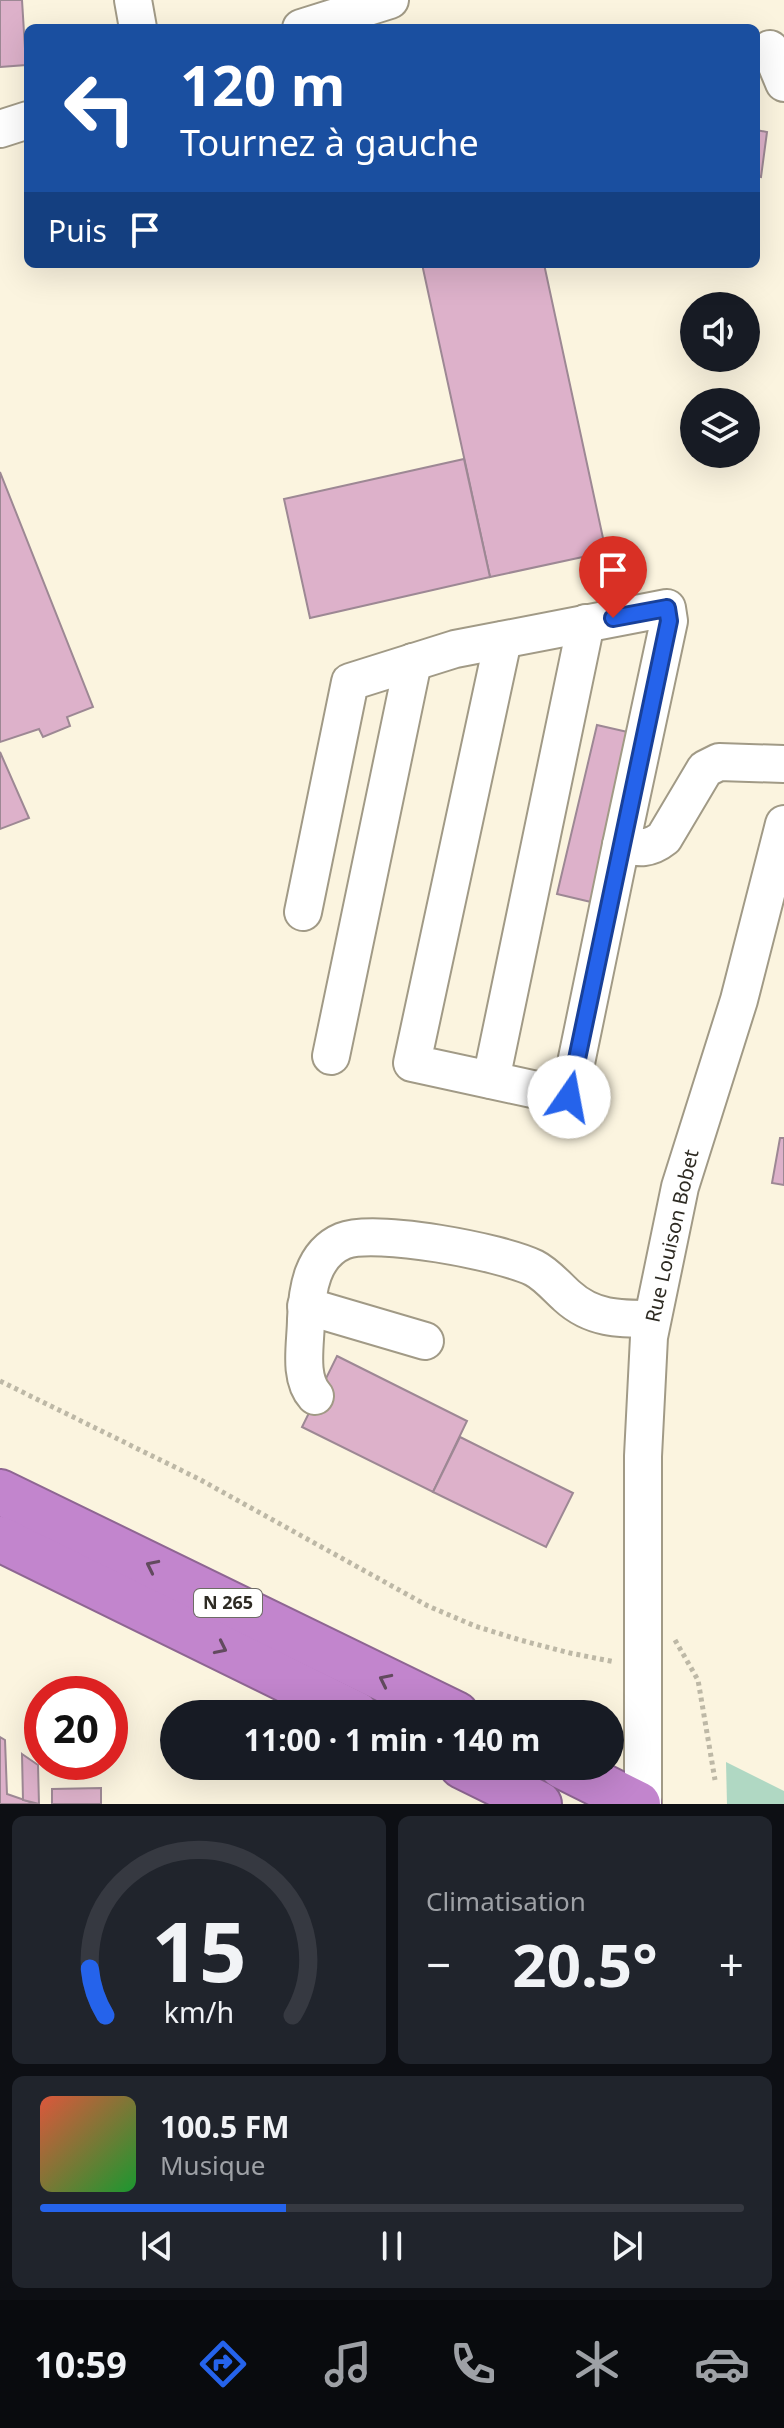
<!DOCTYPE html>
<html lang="fr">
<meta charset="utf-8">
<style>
:root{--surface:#171b24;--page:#20242c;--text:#f1f3f6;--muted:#9ea1a6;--line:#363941;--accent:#2563eb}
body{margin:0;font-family:"Noto Sans",sans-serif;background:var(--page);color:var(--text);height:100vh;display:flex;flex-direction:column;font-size:30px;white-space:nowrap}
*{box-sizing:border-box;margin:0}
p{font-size:26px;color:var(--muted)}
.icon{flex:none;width:44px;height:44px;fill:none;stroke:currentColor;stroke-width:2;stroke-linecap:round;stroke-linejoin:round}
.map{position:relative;height:1804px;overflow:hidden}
.sheet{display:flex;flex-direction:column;gap:12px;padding:12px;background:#0d0f14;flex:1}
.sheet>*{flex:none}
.banner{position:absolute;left:24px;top:24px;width:736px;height:244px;border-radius:12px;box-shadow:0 8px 32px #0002;background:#1a4fa0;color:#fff;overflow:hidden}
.controls{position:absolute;left:680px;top:292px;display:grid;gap:16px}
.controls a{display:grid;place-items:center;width:80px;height:80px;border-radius:50%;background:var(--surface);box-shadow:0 8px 32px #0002;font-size:40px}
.speed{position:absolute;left:24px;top:1676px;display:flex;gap:16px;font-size:40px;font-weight:700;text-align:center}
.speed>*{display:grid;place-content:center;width:104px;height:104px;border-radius:50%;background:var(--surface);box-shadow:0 8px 32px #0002;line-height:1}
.speed .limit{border:12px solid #d22;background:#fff;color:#111}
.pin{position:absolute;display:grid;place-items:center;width:68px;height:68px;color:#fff;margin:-82px -34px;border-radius:50% 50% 50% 0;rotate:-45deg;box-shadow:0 0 8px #0007}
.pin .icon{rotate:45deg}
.me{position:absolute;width:88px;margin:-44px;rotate:12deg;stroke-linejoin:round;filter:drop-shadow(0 0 6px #0008)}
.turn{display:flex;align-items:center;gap:28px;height:168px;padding:0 24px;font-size:36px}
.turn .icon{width:104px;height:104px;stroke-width:2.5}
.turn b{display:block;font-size:56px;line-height:68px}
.then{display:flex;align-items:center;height:76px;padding:0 24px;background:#0003;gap:16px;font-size:30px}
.big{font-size:60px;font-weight:700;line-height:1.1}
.sheet .tile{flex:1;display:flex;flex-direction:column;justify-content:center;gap:12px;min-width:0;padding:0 28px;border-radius:12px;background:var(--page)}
.sheet .dial{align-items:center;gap:0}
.dial svg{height:208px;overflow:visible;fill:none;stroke:var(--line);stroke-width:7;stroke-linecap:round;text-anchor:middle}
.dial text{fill:var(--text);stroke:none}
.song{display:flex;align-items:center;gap:24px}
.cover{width:96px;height:96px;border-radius:12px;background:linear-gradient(135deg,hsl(10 70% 55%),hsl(130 70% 35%))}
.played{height:8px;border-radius:4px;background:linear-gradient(90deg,var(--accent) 35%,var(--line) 35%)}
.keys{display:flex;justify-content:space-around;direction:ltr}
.heat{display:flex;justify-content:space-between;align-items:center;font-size:44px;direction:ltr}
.sheet .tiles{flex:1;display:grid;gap:12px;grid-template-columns:1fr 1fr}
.tile:last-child{grid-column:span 2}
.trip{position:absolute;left:160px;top:1700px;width:464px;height:80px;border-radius:40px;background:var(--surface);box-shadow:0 8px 32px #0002;font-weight:700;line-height:80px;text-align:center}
.menu{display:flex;height:128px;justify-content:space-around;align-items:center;background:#090b0e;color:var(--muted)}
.menu .icon{width:56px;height:56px}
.menu .active{color:var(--accent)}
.menu b{font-size:36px;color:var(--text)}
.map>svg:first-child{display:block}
.green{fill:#b0d8c3}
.building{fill:#ddb1ca;stroke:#9d8894;stroke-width:2}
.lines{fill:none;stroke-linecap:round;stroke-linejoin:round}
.minor-casing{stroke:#a19a86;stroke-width:40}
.highway-casing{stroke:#8e6692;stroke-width:48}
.path{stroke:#bdb8a6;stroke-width:5;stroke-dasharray:4 4;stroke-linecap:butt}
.minor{stroke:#fff;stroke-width:36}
.highway{stroke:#c285cd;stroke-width:44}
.oneway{stroke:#624a5e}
.route-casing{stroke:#184099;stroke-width:20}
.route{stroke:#2563eb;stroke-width:14}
.labels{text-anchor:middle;stroke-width:8;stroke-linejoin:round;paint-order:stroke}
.shield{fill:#fff;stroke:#6d6b65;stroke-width:2}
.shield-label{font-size:18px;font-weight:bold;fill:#2e2b23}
.street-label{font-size:20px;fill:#2e2b23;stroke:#fff}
</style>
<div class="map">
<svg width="784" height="1804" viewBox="0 0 784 1804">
<rect width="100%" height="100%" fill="#fbf4df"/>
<path class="green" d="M 726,1762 L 784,1791 L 784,1804 L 727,1804 Z"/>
<g class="building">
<path d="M 0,0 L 22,0 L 26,65 L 0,67 Z"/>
<path d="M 756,130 L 767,132 L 761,177 L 756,176 Z"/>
<path d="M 422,264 L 544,264 L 606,552 L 490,577 Z"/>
<path d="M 464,459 L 490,577 L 310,618 L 284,499 Z"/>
<path d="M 0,472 L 93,707 L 67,717 L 70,726 L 43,737 L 39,729 L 0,742 Z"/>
<path d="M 597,725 L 632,733 L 591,902 L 557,894 Z"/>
<path d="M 0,752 L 29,818 L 0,829 Z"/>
<path d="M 780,1138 L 784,1138 L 784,1185 L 772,1183 Z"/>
<path d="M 337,1356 L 467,1421 L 433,1492 L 302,1427 Z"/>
<path d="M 460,1437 L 573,1493 L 546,1547 L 433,1492 Z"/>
<path d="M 0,1737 L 5,1740 L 7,1794 L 36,1804 L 0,1804 Z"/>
<path d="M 22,1754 L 38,1765 L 39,1804 L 23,1800 Z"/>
<path d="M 101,1788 L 101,1804 L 52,1804 L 52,1789 Z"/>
</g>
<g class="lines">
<g class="minor-casing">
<g id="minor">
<path d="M 133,0 L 138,28"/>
<path d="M 301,28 L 390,0"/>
<path d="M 770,49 L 784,83"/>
<path d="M 0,129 L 28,120"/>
<path d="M 503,640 L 412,1063 L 569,1097 L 621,845"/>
<path d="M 303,912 L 350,682 L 455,649 L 667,608 L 669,621 L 621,845 C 639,848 649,850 664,838 L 705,769 L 719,762 L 784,764"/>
<path d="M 331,1056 L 413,662"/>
<path d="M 491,1080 L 586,623"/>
<path d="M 306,1306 L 425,1341"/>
<path d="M 315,1396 C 298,1377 306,1343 306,1319 C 307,1290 312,1254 343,1241 C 375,1228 502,1252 534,1268 C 546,1274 557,1287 567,1296 C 592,1319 619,1319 652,1319"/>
<path d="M 643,1804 L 643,1456 L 649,1337 L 680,1187 L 739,1000 L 784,824"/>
</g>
</g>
<g class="highway-casing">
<g id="highway">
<path d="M 0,1492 L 456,1714"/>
<path d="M 0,1539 L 356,1714"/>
<path d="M 462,1766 L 539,1804"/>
<path d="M 562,1766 L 638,1804"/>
</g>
</g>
<g class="path">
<path d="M 0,1381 L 199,1479 L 428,1606 L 475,1626 L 520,1640 L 570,1653 L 615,1662"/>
<path d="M 675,1640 L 698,1680 L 715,1780"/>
</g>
<use href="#minor" class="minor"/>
<use href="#highway" class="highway"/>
</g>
<defs><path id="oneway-chevron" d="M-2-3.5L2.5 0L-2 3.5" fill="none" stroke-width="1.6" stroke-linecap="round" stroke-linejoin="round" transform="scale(2)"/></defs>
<g class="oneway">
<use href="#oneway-chevron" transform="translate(152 1566) rotate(-154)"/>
<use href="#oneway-chevron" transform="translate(221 1648) rotate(26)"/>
<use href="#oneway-chevron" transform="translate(385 1680) rotate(-154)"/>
</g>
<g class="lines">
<g class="route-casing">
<path id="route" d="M 569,1097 L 669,621 L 667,608 L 613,618"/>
</g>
<use href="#route" class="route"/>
</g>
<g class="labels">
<rect class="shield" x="194" y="1589" width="68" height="28" rx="6"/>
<g class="shield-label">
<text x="228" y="1609">N 265</text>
</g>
<g class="street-label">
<text transform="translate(672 1236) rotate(-77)" y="7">Rue Louison Bobet</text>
</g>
</g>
</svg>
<div class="controls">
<a><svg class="icon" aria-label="sound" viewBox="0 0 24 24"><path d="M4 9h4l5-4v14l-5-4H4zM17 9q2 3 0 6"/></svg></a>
<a><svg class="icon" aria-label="layers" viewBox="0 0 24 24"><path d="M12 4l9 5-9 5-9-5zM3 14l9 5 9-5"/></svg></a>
</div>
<div class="speed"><div class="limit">20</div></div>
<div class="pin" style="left:613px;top:618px;background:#d93025"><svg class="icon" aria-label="arrive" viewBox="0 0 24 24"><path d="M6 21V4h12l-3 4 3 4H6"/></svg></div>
<svg class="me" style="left:569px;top:1097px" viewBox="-20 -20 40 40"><circle r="19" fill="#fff"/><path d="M0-13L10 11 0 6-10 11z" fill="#2563eb"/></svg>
<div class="trip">11:00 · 1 min · 140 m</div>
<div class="banner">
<div class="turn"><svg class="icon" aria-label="left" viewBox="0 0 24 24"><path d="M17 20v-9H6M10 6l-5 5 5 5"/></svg><div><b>120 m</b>Tournez à gauche</div></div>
<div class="then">Puis<svg class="icon" aria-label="arrive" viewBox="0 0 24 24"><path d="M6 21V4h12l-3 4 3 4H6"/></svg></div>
</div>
</div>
<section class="sheet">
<div class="tiles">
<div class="tile dial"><svg viewBox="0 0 100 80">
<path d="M14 69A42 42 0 1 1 86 69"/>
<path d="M14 69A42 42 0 0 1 8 51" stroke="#2563eb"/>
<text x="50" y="56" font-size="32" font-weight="700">15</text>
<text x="50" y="72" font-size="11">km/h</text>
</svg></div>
<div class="tile"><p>Climatisation</p>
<div class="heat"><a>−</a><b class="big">20.5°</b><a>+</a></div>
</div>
<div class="tile">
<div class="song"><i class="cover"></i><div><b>100.5 FM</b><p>Musique</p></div></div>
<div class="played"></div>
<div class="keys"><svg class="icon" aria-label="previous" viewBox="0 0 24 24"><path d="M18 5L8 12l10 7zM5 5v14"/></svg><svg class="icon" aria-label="pause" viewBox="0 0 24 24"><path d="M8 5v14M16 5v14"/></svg><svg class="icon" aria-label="next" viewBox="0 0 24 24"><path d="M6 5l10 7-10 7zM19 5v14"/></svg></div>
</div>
</div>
</section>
<nav class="menu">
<b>10:59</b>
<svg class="icon active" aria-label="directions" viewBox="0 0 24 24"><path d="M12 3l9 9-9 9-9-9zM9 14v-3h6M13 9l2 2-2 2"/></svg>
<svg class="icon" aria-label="music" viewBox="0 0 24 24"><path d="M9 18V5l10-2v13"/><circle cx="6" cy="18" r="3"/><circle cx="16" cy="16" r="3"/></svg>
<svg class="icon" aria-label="phone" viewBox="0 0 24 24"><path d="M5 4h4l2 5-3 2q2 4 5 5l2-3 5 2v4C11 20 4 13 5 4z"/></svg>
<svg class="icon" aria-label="climate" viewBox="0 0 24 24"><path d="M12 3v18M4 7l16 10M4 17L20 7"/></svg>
<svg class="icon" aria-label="car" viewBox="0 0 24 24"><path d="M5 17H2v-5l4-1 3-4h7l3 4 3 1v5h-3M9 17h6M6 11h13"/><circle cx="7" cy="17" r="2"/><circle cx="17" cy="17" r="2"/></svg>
</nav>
